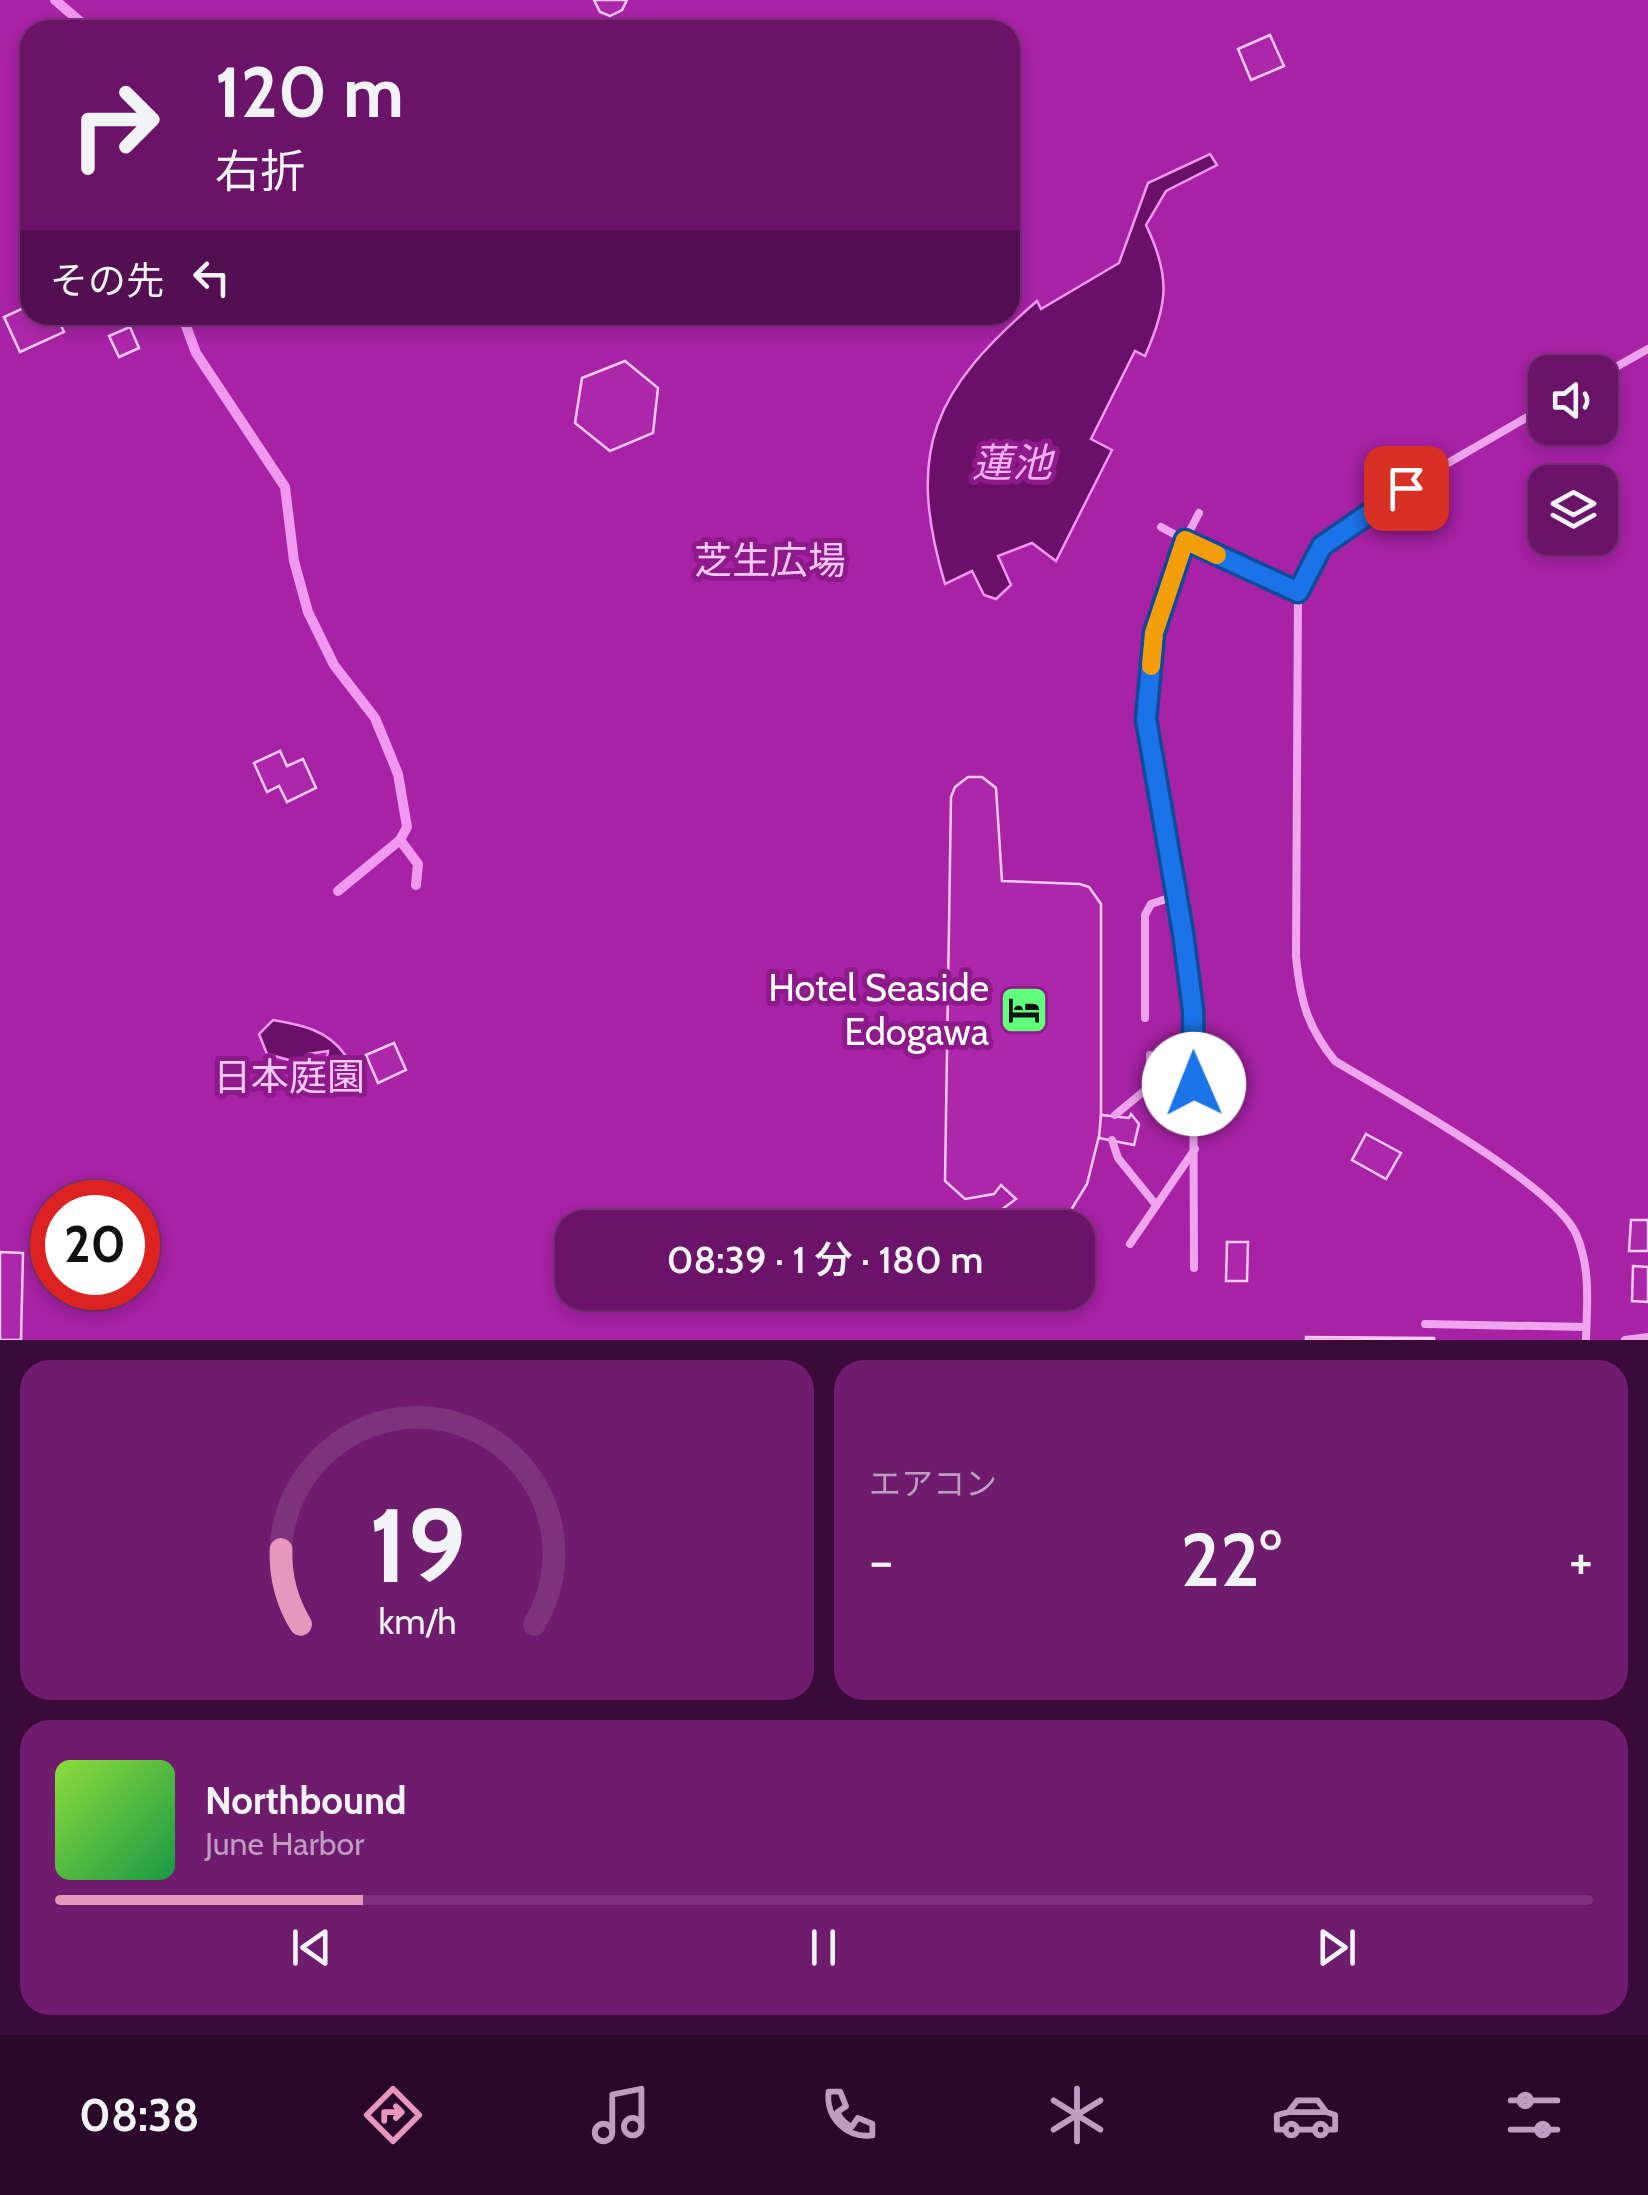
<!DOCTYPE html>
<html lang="ja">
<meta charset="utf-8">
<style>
:root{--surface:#6a1368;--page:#6f1c6e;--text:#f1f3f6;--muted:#be9ec0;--line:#7d327c;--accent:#e797bd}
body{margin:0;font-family:Cabin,"Noto Sans JP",sans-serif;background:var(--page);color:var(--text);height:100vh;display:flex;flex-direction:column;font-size:38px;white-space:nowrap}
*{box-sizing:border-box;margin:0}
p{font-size:32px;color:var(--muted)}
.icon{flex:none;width:55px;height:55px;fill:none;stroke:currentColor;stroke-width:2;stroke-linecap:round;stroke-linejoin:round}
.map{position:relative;height:1340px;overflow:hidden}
.details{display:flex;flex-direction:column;gap:20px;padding:20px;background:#3a0a39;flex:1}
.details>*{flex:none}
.guide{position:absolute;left:20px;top:20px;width:1000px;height:305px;border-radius:30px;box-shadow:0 5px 15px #0003,0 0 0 2px var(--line);background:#6a1368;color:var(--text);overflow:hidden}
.fabs{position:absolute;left:1528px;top:355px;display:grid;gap:20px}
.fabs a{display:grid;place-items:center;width:90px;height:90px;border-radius:20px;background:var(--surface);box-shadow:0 5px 15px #0003,0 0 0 2px var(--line);font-size:50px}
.speed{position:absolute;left:30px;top:1180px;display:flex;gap:20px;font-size:50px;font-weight:700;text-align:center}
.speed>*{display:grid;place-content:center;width:130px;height:130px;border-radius:50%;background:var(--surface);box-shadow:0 5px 15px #0003,0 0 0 2px var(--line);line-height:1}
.speed .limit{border:15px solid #d22;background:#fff;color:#111}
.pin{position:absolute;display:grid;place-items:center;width:85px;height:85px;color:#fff;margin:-42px;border-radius:20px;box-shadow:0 5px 15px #0006}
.me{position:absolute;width:110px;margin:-55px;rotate:359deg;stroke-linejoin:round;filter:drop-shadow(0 0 8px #0008)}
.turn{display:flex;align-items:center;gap:35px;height:210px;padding:0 30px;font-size:45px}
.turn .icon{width:130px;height:130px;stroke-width:2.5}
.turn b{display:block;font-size:70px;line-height:85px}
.then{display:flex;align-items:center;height:95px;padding:0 30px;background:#0003;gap:20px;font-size:38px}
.big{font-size:75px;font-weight:600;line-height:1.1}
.details .tile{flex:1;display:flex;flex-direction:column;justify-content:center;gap:15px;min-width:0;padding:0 35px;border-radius:30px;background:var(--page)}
.details .dial{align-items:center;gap:0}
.dial svg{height:260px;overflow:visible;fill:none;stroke:var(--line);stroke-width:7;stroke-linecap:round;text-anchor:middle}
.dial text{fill:var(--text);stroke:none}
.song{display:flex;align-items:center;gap:30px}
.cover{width:120px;height:120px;border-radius:15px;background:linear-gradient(135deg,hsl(90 70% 55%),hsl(140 70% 35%))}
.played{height:10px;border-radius:5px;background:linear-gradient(90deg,var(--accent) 20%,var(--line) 20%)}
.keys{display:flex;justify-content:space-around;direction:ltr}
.heat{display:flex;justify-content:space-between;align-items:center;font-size:55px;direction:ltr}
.details .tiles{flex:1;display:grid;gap:20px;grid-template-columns:1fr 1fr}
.tile:last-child{grid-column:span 2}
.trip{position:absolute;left:555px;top:1210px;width:540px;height:100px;border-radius:30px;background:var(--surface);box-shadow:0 5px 15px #0003,0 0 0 2px var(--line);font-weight:600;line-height:100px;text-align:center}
.menu{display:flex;height:160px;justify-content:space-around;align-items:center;background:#2a082a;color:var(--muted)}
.menu .icon{width:70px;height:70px}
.menu .active{color:var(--accent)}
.menu b{font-size:45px;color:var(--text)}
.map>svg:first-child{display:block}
.green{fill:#a722a5;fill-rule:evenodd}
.water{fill:#6b1068;stroke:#f198f1;stroke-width:2.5}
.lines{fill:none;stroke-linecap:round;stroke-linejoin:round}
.stream{stroke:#f198f1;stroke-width:10}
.building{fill:#ac27aa;stroke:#facbfa;stroke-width:2.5}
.service{stroke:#eea5ee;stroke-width:8}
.route-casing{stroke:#114b97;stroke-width:25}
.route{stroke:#1a73e8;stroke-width:18}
.slow{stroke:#f59e0b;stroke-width:18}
.labels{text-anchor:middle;stroke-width:10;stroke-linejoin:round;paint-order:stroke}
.park-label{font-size:38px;fill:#facbfa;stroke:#8e198b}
.poi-label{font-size:38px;fill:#fff;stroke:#8e198b;text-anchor:end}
.water-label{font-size:40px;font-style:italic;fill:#f6b1f5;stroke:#8e198b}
</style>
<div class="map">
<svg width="1648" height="1340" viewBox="0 0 1648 1340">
<rect width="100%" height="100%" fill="#8e198b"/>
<path class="green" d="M 0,0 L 1648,0 L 1648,1340 L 0,1340 ZM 30,30 L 1010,30 L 1010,315 L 30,315 ZM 1545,372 L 1600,372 L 1600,428 L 1545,428 ZM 1545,482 L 1600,482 L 1600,538 L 1545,538 ZM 52,1202 L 138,1202 L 138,1288 L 52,1288 ZM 572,1228 L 1078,1228 L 1078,1292 L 572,1292 Z"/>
<g class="water">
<path d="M 1210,154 L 1217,165 L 1166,191 L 1146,225 C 1171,277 1168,304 1145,356 L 1135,351 L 1091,439 L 1112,450 L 1056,561 L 1032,543 L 998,556 L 1011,585 L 996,599 L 984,595 L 972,571 L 945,584 C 905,449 934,390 1037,301 L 1041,309 L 1119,263 L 1148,183 Z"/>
<path d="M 273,1020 C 302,1025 328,1030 345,1055 L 334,1071 L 325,1074 L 328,1051 L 308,1054 L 300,1063 L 267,1054 L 259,1034 Z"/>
</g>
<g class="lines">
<g class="stream">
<path d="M 55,0 L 90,30"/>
<path d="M 182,315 L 196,353 L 285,487 L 294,561 L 308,612 L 334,665 L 375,718 L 398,774 L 407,827 L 400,840 L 338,891"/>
<path d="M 400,840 L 418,864 L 416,885"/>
</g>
</g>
<g class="building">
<path d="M 594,0 L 627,0 L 622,10 L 610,16 L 600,12 Z"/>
<path d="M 1270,35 L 1284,66 L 1251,80 L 1238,49 Z"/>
<path d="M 30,305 L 30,315 L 56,315 L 64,332 L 20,352 L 4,317 Z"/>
<path d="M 130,327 L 139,348 L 119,357 L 109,336 Z"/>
<path d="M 625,361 L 658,388 L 653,433 L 610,451 L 575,423 L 582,378 Z"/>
<path d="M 280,751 L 287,766 L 303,759 L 316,788 L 287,802 L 279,786 L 267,792 L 254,763 Z"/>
<path d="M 968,777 L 982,777 L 996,788 L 1002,881 L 1080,884 L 1089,887 L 1101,904 L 1101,1128 L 1087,1184 L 1060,1228 L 977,1228 L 1016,1199 L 1001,1185 L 994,1194 L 965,1199 L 945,1181 L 951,797 L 955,787 Z"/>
<path d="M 394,1043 L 406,1070 L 378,1083 L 366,1055 Z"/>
<path d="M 1131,1114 L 1139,1124 L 1134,1145 L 1099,1138 L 1101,1115 L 1129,1118 Z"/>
<path d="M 1366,1134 L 1401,1153 L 1386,1179 L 1352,1160 Z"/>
<path d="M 1631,1220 L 1648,1220 L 1648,1251 L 1629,1251 Z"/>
<path d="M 1227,1242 L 1248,1242 L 1247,1281 L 1226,1281 Z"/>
<path d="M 0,1252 L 23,1253 L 21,1340 L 0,1340 Z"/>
<path d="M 1633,1266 L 1648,1267 L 1648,1302 L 1632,1301 Z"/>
<path d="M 1306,1337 L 1434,1338 L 1434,1340 L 1306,1340 Z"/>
</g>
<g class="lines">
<g class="service">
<path d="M 1600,376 L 1648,349"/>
<path d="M 1545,407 L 1379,503 L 1322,546 L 1298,592 L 1296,956 C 1300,999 1307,1027 1335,1061 C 1388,1093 1554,1184 1576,1234 C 1591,1268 1587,1304 1586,1340"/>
<path d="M 1161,527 L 1185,540 L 1199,513"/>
<path d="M 1145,1018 L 1145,915 L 1151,904 L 1178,895"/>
<path d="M 1150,1055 L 1150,1085"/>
<path d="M 1115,1115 L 1194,1050"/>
<path d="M 1112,1140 L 1118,1158 L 1156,1205"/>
<path d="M 1130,1244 L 1195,1149"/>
<path d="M 1194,1268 L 1193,1010 L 1175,871 L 1157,798 L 1146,719 L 1154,633 L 1185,540 L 1298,592"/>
<path d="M 1425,1324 L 1586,1327"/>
<path d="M 1625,1340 L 1648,1337"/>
</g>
</g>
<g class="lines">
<g class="route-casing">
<path id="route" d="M 1194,1084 L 1193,1010 L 1183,933 L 1146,719 L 1154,633 L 1185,540 L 1298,592 L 1322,546 L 1406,488"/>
</g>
<use href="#route" class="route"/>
<path class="slow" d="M 1151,666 L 1154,633 L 1185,540 L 1217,555"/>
</g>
<defs>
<g id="hotel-square" transform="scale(2.5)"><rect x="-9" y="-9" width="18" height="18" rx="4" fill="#62ff7d" stroke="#8e198b"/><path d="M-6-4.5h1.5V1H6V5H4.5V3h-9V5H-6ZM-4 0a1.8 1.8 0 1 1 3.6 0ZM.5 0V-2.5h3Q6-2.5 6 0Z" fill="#111"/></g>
</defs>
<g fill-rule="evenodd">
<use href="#hotel-square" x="1024" y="1010"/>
</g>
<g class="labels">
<g class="park-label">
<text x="770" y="574">芝生広場</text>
<text x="289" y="1090">日本庭園</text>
</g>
<g class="poi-label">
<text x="989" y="1001">Hotel Seaside<tspan x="989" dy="44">Edogawa</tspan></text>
</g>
<g class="water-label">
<text x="1012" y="477">蓮池</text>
</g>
</g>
</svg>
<div class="fabs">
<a><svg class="icon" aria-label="sound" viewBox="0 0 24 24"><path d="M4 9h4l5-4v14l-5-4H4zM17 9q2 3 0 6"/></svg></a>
<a><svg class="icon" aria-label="layers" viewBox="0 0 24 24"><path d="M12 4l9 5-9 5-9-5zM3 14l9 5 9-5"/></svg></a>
</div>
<div class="speed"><div class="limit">20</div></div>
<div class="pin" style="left:1406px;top:488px;background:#d93025"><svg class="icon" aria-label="arrive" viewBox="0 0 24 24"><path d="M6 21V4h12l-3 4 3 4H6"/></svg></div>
<svg class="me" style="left:1194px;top:1084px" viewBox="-20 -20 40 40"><circle r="19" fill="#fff"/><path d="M0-13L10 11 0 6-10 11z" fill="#1a73e8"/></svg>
<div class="trip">08:39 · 1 分 · 180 m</div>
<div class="guide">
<div class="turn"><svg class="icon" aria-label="right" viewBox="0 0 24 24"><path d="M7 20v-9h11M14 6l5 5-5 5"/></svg><div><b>120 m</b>右折</div></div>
<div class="then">その先<svg class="icon" aria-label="left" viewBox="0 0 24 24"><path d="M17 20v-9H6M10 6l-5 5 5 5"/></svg></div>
</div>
</div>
<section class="details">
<div class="tiles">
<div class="tile dial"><svg viewBox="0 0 100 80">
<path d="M14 69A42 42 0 1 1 86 69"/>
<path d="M14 69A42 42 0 0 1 8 46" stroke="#e797bd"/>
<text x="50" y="56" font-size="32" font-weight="700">19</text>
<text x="50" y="72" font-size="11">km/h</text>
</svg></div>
<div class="tile"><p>エアコン</p>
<div class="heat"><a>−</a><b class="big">22°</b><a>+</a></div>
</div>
<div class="tile">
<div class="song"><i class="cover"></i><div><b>Northbound</b><p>June Harbor</p></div></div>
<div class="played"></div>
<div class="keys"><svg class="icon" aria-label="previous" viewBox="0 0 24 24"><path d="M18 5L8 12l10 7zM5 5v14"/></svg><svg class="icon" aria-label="pause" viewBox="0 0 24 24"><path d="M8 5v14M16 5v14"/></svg><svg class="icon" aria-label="next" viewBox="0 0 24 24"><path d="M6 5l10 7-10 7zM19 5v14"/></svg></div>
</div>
</div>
</section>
<nav class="menu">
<b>08:38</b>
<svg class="icon active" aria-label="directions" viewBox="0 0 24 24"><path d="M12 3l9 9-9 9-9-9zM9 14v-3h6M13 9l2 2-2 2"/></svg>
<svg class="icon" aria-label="music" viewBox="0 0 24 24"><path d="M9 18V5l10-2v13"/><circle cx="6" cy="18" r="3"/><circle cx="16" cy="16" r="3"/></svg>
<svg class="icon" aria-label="phone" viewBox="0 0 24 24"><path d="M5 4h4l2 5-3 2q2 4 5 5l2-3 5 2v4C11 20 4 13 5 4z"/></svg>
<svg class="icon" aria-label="climate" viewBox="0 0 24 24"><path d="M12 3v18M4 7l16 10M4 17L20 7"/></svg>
<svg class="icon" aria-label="car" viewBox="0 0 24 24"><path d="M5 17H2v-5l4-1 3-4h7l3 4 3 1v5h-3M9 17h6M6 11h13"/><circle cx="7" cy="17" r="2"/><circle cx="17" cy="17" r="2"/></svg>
<svg class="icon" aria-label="filters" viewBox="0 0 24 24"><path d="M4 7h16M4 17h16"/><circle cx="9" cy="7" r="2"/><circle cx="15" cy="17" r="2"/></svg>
</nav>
